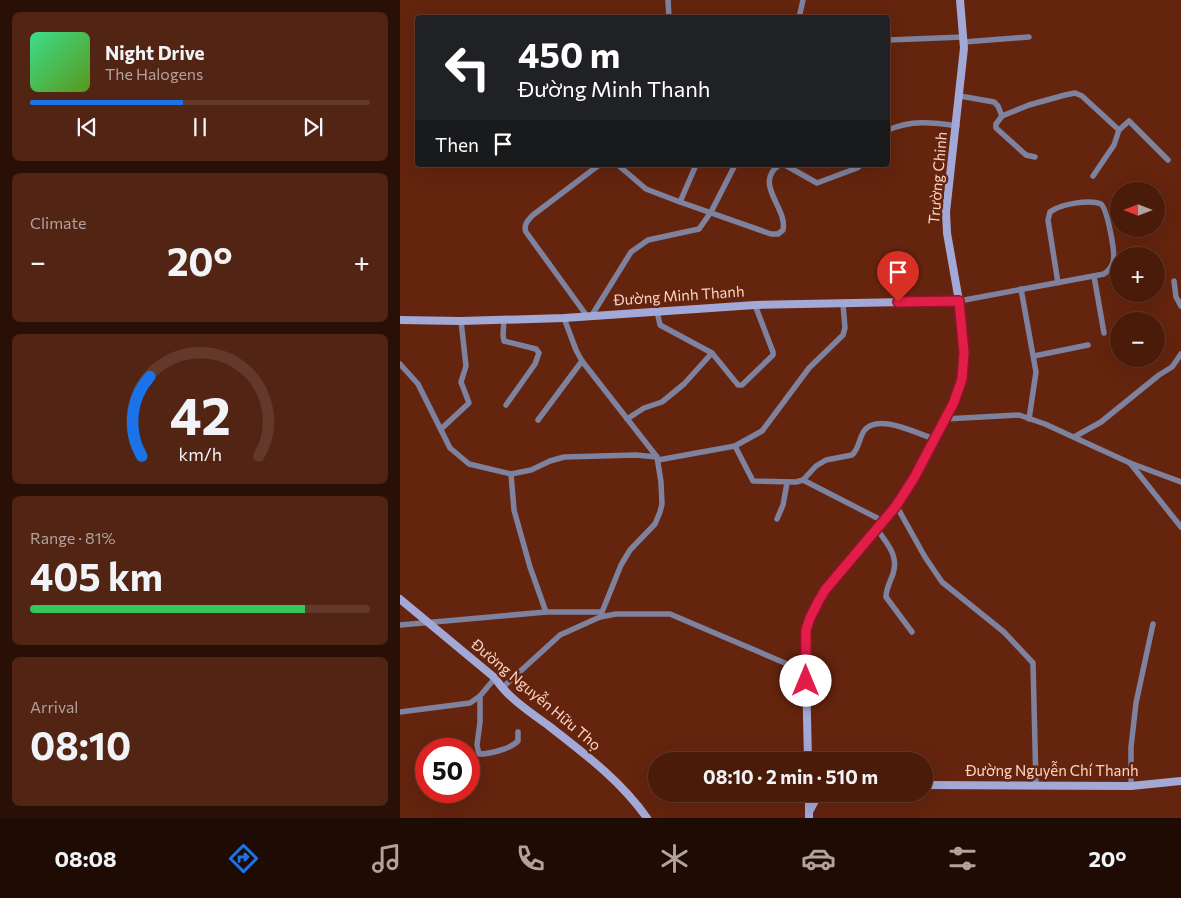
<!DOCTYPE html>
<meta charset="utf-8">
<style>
:root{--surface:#4b1b0a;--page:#522413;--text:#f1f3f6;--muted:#b2a19c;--line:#62392b;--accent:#1a73e8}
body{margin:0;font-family:Commissioner,sans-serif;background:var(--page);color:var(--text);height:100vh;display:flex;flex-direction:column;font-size:19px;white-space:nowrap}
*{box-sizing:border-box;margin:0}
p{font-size:16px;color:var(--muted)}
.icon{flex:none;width:28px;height:28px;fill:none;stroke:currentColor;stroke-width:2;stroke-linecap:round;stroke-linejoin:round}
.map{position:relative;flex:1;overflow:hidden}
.side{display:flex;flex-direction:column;gap:12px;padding:12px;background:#290f06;width:400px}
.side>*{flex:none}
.guide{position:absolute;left:15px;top:15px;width:475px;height:152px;border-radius:5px;box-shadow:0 5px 20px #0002,0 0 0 1px var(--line);background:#202124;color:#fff;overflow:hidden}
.needle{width:32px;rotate:270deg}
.controls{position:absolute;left:710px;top:182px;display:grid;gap:10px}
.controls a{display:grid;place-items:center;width:55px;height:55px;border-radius:50%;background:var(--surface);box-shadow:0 5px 20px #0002,0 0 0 1px var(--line);font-size:25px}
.speed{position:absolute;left:15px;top:738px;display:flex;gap:10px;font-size:25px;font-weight:700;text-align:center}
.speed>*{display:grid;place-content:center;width:65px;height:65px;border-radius:50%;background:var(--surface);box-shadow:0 5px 20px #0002,0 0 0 1px var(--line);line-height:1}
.speed .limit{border:8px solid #d22;background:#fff;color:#111}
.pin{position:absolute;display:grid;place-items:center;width:42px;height:42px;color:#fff;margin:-51px -21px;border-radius:50% 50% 50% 0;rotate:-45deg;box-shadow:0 0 5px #0007}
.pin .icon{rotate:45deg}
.me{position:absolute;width:55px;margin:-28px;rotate:0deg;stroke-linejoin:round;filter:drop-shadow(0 0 4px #0008)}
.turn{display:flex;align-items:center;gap:18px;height:105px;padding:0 20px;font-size:22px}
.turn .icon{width:65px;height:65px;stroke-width:2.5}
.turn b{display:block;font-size:35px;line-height:42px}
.then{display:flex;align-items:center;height:48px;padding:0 20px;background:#0003;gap:10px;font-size:19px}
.big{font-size:38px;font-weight:700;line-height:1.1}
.side .tile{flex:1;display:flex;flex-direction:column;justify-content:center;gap:8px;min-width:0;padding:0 18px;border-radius:8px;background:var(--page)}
.side .dial{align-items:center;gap:0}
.dial svg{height:130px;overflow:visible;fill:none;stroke:var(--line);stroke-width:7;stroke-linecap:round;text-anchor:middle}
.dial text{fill:var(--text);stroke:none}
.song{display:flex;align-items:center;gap:15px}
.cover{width:60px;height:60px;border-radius:8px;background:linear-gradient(135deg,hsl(150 70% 55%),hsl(90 70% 35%))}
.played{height:5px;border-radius:2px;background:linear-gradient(90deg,var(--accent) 45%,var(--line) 45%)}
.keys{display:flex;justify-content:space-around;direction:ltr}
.heat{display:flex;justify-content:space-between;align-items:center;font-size:28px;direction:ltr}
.charge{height:8px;border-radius:4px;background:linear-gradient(90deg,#34c759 81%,var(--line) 0)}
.trip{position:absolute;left:248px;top:752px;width:285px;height:50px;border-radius:25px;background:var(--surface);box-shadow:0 5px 20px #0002,0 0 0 1px var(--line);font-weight:700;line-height:50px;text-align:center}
.tab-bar{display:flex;height:80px;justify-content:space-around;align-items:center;background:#1e0b04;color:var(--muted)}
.tab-bar .icon{width:35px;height:35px}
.tab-bar .selected{color:var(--accent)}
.tab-bar b{font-size:22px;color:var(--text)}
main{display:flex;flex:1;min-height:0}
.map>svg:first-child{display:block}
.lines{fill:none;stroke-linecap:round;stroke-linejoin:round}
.street{stroke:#7e829f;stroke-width:5.5}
.secondary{stroke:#a3a9d7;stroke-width:8}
.route-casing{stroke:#92132f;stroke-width:12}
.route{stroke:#e11d48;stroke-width:9}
.labels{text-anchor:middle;stroke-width:5;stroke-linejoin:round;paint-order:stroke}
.street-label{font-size:15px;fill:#fcd4c7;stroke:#64240e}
</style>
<main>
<section class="side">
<div class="tile">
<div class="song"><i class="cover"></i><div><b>Night Drive</b><p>The Halogens</p></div></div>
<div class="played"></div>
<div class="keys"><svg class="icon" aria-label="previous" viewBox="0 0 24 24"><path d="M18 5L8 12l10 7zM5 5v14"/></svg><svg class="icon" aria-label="pause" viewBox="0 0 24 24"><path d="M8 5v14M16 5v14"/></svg><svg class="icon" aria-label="next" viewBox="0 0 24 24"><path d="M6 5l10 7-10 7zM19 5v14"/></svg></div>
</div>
<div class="tile"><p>Climate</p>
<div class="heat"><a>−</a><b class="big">20°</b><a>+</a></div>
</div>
<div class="tile dial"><svg viewBox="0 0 100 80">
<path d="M14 69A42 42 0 1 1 86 69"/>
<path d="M14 69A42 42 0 0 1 19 20" stroke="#1a73e8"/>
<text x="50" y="56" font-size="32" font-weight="700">42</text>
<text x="50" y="72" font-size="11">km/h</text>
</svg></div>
<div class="tile"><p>Range · 81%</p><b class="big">405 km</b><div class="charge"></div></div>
<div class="tile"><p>Arrival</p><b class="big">08:10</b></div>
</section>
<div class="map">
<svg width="781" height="818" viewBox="0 0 781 818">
<rect width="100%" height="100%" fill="#64240e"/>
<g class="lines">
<g class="street">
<path d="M 268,0 L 269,18"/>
<path d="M 399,18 L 403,0"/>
<path d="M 488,40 L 563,37"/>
<path d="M 564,42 L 629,37"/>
<path d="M 560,96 L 594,102 L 598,106 L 602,116"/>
<path d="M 488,130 C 511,120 532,122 557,126"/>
<path d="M 635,157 L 626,155 L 596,128 L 596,124 L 602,116 L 629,105 L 665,95 L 675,93 L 682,96 L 719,130"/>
<path d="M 218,165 L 246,189 L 280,202"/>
<path d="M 296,165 L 280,202 L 371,234 L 378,234 L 383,230 C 388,208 353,184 379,165"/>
<path d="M 379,165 L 385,165 L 417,183 L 457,168 L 461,165"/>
<path d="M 693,176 L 714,145 L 719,130 L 729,121 L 768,160"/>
<path d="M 694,276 L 704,333"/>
<path d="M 774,281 L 776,297 L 781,306"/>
<path d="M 621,289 L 636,372 L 629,419"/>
<path d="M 559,301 L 704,274 C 708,271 712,267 713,262 C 716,253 707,209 701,204 C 690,199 660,204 650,212 L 648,220 L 658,283"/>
<path d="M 257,311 L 260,325 L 312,353 L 338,385 L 342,385 L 373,355 L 373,352 L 355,305"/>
<path d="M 192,315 L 231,252 L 248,240 L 299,229 L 311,212 L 335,165"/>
<path d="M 187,316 L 126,232 C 123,225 128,220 133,215 L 199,165"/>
<path d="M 164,318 L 176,350 L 182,361 L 257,457 L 261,482 L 262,504 L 260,512 L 255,524 L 230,550 L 221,565 L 200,617"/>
<path d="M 104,319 L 103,335 L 104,341 L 136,349 L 139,353 L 135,364 L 106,405"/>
<path d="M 634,356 L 688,345"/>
<path d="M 0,364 L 18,384 L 50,448 L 69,464 L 111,474 L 131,470 L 150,461 L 164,457 L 236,455 L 257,457"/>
<path d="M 227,419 L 244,408 L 262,402 L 284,384 L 312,353"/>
<path d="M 545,419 L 619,415 L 645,424 L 730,463 L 781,482"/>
<path d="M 138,420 L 182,361"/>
<path d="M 41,429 L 69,403 L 61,382 L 66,366 L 61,321"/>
<path d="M 674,437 L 701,422 L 759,375 L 772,367 L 781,354"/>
<path d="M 335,446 L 353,481 L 396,482 L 403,480 L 416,466 L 426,460 L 452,455 C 459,449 459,438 464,431 C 477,412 518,434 534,439"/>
<path d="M 258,460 L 335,446 L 362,431 L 409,368 L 443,335 L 445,328 L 443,304"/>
<path d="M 730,463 L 781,527"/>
<path d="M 111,474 L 114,510 L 130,567 L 146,612 L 201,612"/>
<path d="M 403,480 L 483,521"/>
<path d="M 496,505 L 525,557 L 542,582 L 604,632 L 633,663 L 636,785"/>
<path d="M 377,519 L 383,505 L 387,483"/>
<path d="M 477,529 C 487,544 499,555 493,574 C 490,582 486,589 486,597 L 512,632"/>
<path d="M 0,625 L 146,612"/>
<path d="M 102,688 L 160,635 L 200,617 L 216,614 L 270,614 L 406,672"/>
<path d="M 80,696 L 80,722 L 77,745 L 79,754 C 90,754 110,749 118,741 L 118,732"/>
<path d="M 0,712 L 70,703 L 80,696 L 95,678"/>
<path d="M 731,786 L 731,747 L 736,703 L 753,624"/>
</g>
<g class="secondary">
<path d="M 0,320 L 61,321 L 164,318 L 355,305 L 559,301"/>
<path d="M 0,599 L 95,678 C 108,698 130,712 149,726 C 185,754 221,781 247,818"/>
<path d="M 408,761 L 406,672 L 406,630 L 410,618 L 425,590 L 496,505 L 514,478 L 554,402 L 562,379 L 564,353 L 559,301 L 547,233 L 546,212 L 564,48 L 560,0"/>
<path d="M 524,785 L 731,786 L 781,781"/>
<path d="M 409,794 L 409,818"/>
<path d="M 410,810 L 417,797 L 421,794"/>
</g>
</g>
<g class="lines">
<g class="route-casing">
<path id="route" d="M 406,681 L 406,630 L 410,618 L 418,602 L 425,590 L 496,506 L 514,478 L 554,402 L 562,379 L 564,353 L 559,301 L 498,302"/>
</g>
<use href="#route" class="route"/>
</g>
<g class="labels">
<g class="street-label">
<text transform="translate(538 178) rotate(-85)" y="5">Trường Chinh</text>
<text transform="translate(279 296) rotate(-4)" y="5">Đường Minh Thanh</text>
<text transform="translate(136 695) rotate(40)" y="5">Đường Nguyễn Hữu Thọ</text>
<text x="652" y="776">Đường Nguyễn Chí Thanh</text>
</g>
</g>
</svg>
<div class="controls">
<a><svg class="needle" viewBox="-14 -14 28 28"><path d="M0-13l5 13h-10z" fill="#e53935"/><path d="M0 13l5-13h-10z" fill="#b2a19c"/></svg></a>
<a>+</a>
<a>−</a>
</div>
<div class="speed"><div class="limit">50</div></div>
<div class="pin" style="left:498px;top:302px;background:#d93025"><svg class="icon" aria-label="arrive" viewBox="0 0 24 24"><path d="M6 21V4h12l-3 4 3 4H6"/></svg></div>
<svg class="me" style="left:406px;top:681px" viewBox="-20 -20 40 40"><circle r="19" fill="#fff"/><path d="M0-13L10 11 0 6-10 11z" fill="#e11d48"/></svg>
<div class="trip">08:10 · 2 min · 510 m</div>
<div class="guide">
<div class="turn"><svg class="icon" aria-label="left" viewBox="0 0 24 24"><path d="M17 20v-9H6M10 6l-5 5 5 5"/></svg><div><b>450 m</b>Đường Minh Thanh</div></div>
<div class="then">Then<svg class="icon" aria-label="arrive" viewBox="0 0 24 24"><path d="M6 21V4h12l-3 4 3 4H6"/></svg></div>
</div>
</div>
</main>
<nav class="tab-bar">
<b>08:08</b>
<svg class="icon selected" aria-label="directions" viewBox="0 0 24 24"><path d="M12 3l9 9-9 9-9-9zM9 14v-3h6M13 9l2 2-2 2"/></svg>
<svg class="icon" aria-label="music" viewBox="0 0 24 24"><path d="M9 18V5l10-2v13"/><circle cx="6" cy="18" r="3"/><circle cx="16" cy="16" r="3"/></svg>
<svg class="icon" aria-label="phone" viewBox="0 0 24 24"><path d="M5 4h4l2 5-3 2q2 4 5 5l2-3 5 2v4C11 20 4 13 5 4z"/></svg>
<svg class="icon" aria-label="climate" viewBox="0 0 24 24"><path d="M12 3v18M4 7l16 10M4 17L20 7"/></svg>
<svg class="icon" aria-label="car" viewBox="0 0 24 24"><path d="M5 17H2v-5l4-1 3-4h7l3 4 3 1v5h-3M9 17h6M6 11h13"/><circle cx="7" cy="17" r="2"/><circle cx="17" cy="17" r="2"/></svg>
<svg class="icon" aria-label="filters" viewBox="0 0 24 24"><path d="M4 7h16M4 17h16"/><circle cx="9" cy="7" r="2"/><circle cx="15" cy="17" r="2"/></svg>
<b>20°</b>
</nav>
